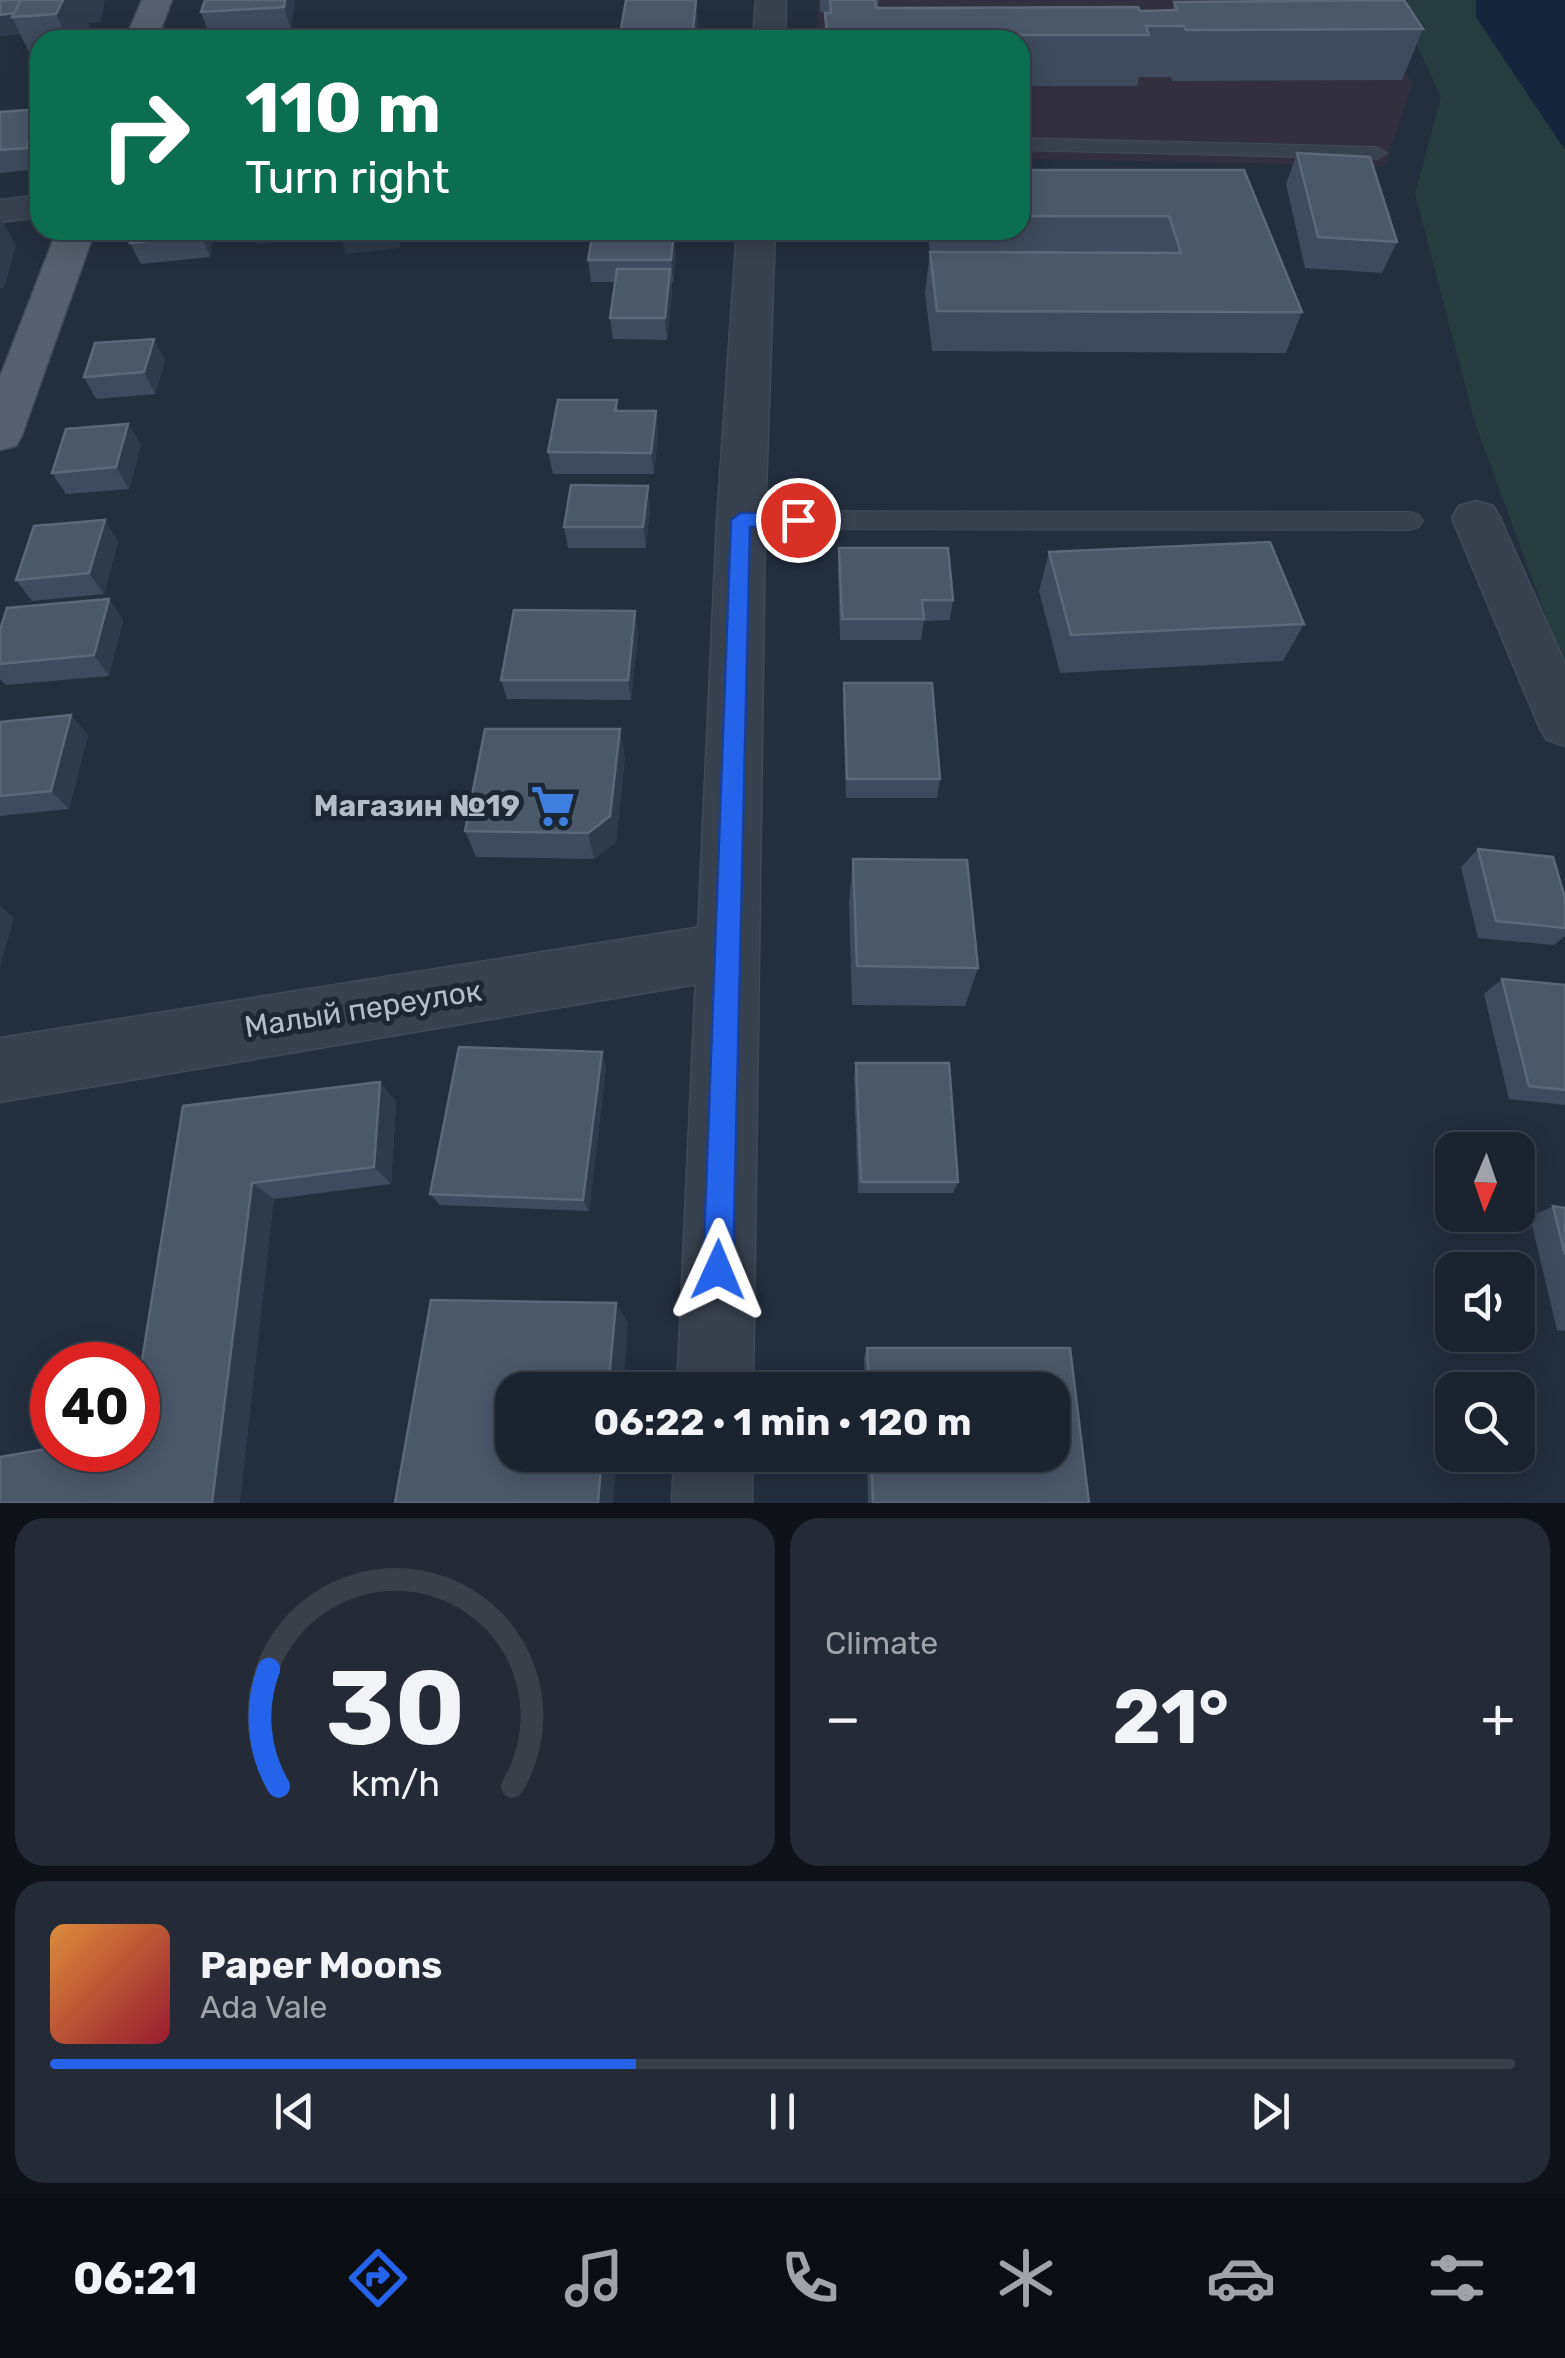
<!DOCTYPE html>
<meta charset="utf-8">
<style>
:root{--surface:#1b232e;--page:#242b36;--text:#f1f3f6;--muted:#a0a4aa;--line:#39404a;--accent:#2563eb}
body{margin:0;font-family:Rubik,sans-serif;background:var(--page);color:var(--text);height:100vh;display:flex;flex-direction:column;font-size:38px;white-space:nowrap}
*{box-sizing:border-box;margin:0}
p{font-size:32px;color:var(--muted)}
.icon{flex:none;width:55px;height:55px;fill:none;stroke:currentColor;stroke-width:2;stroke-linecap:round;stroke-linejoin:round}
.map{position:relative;height:1503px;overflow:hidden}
.sheet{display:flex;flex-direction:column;gap:15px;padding:15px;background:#0f1319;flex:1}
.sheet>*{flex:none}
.guide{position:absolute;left:30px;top:30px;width:1000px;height:210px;border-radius:30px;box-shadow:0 5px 25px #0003,0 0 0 2px var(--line);background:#0b6e4f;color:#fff;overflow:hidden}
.needle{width:65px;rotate:182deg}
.controls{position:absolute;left:1435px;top:1132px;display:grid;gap:20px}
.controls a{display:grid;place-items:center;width:100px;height:100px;border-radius:20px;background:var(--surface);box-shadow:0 5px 25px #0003,0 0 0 2px var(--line);font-size:50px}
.speed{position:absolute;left:30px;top:1342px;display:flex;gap:20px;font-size:50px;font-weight:700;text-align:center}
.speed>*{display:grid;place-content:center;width:130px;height:130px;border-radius:50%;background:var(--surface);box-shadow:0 5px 25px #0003,0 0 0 2px var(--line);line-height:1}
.speed .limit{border:15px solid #d22;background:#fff;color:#111}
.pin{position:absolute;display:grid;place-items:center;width:85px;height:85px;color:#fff;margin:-42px;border:5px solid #fff;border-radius:50%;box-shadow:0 2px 10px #0007}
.me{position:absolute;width:110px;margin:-55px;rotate:1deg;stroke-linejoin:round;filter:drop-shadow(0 0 8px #0008)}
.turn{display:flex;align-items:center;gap:35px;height:210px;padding:0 50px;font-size:45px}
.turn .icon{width:130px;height:130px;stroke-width:2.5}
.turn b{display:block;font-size:70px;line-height:85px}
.big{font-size:75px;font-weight:700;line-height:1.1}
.sheet .card{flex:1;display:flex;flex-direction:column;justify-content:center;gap:15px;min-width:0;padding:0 35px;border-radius:30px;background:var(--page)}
.sheet .dial{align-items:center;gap:0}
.dial svg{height:260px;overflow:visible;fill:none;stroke:var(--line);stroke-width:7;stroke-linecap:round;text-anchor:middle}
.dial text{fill:var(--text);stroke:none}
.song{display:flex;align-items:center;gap:30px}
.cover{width:120px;height:120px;border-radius:15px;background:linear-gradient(135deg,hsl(30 70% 55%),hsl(350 70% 35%))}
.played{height:10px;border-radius:5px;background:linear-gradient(90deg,var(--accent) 40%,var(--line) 40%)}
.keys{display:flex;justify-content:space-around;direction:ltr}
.heat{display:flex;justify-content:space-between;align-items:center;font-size:55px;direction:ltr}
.sheet .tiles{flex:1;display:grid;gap:15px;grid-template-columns:1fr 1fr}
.card:last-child{grid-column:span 2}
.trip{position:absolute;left:495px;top:1372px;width:575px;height:100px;border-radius:30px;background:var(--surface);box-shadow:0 5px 25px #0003,0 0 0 2px var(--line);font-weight:700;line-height:100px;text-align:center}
.dock{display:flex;height:160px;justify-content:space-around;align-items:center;background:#0b0e12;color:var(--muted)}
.dock .icon{width:70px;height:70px}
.dock .current{color:var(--accent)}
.dock b{font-size:45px;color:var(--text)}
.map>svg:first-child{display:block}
.medical{fill:#32303f}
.green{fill:#263c3f}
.water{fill:#17263c}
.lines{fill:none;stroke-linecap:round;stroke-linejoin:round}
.service-casing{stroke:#414a57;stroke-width:2}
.minor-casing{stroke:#414a57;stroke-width:3}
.tertiary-casing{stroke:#414a57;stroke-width:3}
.primary-casing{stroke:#414a57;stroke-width:3}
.service{fill:#38414e;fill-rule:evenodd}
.minor{fill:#38414e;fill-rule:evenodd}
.tertiary{fill:#38414e;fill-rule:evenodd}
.primary{fill:#56606e;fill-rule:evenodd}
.wall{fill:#3f4b5c}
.shaded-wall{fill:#2f3b4b}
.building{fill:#4b5868;stroke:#5c6777;stroke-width:2.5}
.route{fill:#2563eb;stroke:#184099;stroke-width:2.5}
.labels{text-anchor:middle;stroke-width:10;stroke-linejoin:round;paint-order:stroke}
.poi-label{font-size:30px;font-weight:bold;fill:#b4bcc9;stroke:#1d2633;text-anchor:end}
.street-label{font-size:30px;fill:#b4bcc9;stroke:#1d2633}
</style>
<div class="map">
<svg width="1565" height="1503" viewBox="0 0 1565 1503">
<rect width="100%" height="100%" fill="#242f3e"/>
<path class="medical" d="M 818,0 L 1367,0 L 1412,84 L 1385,166 L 1020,159 L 1020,40 L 818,40 Z"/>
<path class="green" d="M 1402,0 L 1476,0 L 1476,17 L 1565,150 L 1565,668 L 1475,423 L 1415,194 L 1441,97 L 1402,13 Z"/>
<path class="water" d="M 1476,0 L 1565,0 L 1565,150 L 1476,17 Z"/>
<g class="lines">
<g class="service-casing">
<g id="service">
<path d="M 1020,138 L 1377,147 L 1387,153 L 1377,159 L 1020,150 Z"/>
<path d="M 741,511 L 1410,512 L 1419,515 L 1423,521 L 1419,527 L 1410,530 L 741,529 L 732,526 L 728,520 L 732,514 Z"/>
</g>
</g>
<g class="minor-casing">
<g id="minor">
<path d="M 40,195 L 40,217 L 0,222 L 0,200 Z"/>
<path d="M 1476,501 L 1493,506 L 1500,518 L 1565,664 L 1565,746 L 1546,739 L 1538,724 L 1452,518 L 1459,506 Z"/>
<path d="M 727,923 L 749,931 L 758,951 L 749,971 L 727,979 L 0,1102 L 0,1038 Z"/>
</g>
</g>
<g class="tertiary-casing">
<g id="tertiary">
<path d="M 756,0 L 786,0 L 785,40 L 753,40 Z"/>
<path d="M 737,230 L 775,230 L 765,520 L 753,1390 L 677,1390 L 717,520 Z"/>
<path d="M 674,1455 L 752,1455 L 752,1503 L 672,1503 Z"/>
</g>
</g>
<g class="primary-casing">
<g id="primary">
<path d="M 142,0 L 172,0 L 157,40 L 125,40 Z"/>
<path d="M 57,230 L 95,230 L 22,435 L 16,446 L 0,450 L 0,377 Z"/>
</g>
</g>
<use href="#service" class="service"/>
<use href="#minor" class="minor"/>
<use href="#tertiary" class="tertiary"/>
<use href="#primary" class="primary"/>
</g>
<g class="wall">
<path d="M 0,0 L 101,22 L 88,23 L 93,34 L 90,40 L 40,40 L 40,67 L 37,68 L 20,34 L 0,36 Z"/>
<path d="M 205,0 L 294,0 L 295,4 L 290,28 L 209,33 L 201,12 Z"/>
<path d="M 820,0 L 879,0 L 878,8 L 1140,11 L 1172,10 L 1174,2 L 1277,2 L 1278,0 L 1404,0 L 1423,29 L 1402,80 L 1172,81 L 1171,77 L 1139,77 L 1137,86 L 1020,86 L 1020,40 L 825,40 L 826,13 L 820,12 Z"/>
<path d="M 40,109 L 40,164 L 38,169 L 0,173 L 0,112 Z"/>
<path d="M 1297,153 L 1397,242 L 1382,273 L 1305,268 L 1286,184 Z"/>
<path d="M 1020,170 L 1244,170 L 1302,312 L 1286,353 L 932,351 L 925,293 L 930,253 L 927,230 L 1020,230 Z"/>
<path d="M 133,230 L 213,230 L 210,257 L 141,264 L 130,243 Z"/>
<path d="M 676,254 L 673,282 L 672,282 L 672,290 L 667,340 L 613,339 L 610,318 L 615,282 L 591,282 L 588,260 Z"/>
<path d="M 165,360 L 155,394 L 96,399 L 84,377 Z"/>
<path d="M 617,400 L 618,411 L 656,411 L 658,433 L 654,474 L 553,474 L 548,452 Z"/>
<path d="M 128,424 L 141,445 L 129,489 L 66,494 L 52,473 Z"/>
<path d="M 650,507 L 646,548 L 568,548 L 564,527 Z"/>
<path d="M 118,541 L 104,594 L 32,601 L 16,580 Z"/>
<path d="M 839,548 L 953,600 L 950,620 L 924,621 L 921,640 L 840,640 L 838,569 Z"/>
<path d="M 1049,552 L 1304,624 L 1283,661 L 1060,673 L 1039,591 Z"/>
<path d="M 109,599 L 123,620 L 109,676 L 6,685 L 0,679 L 0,630 Z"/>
<path d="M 638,631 L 631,700 L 507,699 L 501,680 Z"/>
<path d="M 844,683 L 940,779 L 937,798 L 846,798 L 843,703 Z"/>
<path d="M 0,722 L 88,735 L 69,809 L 0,816 Z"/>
<path d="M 625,757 L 616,842 L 594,859 L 476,857 L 465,831 Z"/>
<path d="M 1478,849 L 1565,898 L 1565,936 L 1554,945 L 1478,938 L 1461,867 Z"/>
<path d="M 853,859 L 978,968 L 965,1006 L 852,1005 L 849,902 Z"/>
<path d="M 1502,979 L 1565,985 L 1565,1105 L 1509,1099 L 1484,994 Z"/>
<path d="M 856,1063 L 958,1182 L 953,1193 L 858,1193 L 854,1077 Z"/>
<path d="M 606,1066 L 589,1211 L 440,1205 L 430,1194 Z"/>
<path d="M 380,1082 L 396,1102 L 391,1184 L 274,1199 L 138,1450 L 183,1106 Z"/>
<path d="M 1553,1206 L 1565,1208 L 1565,1331 L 1557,1330 L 1530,1217 Z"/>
<path d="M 867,1348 L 1070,1348 L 1089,1503 L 868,1503 L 867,1455 L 1052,1455 L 1052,1390 L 865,1390 L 864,1358 Z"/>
</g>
<g class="shaded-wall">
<path d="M 63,0 L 105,0 L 101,22 L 88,23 L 93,34 L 90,40 L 68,40 L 56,14 L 12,17 L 20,34 L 0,36 L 0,15 Z"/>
<path d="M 285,0 L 294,0 L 295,4 L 290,28 L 284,7 Z"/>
<path d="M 696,0 L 698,23 L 696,40 L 692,40 Z"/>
<path d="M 40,109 L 40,164 L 38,169 L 27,148 Z"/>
<path d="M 0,218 L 16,246 L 4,288 L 0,288 Z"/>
<path d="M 201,230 L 213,230 L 210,257 L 201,235 Z"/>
<path d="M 252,230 L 304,230 L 303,238 L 257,244 Z"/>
<path d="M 358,230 L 399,230 L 400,248 L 346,254 L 339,232 Z"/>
<path d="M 674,232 L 676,254 L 673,282 L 671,260 Z"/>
<path d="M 670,269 L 672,290 L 667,340 L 665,318 Z"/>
<path d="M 154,339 L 165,360 L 155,394 L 144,372 Z"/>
<path d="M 656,411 L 658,433 L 654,474 L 651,453 Z"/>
<path d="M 128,424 L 141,445 L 129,489 L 116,467 Z"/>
<path d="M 648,486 L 650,507 L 646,548 L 643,527 Z"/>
<path d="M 105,520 L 118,541 L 104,594 L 89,573 Z"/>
<path d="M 109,599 L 123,620 L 109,676 L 94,655 Z"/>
<path d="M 635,611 L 638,631 L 631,700 L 628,680 Z"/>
<path d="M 71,715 L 88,735 L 69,809 L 51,791 Z"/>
<path d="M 620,729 L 625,757 L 616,842 L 594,859 L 588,833 Z"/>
<path d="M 0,906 L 14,918 L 0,968 Z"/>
<path d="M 602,1052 L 606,1066 L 589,1211 L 583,1200 Z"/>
<path d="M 380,1082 L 396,1102 L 391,1184 L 374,1167 Z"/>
<path d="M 252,1183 L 274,1199 L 240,1503 L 212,1503 Z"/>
<path d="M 616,1303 L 628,1323 L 623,1390 L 608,1390 Z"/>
<path d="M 602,1455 L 617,1455 L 613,1503 L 598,1503 Z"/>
</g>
<g class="building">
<path d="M 0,0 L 21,0 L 14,13 L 0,15 Z"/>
<path d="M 21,0 L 63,0 L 56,14 L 12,17 Z"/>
<path d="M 205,0 L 285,0 L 284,7 L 201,12 Z"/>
<path d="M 626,0 L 696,0 L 692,40 L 619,40 Z"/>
<path d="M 830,0 L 875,0 L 876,8 L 1138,7 L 1140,11 L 1177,10 L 1174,2 L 1404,0 L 1423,29 L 1186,30 L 1184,26 L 1146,26 L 1149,35 L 1016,35 L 1017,40 L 972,40 L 971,35 L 827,36 L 825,13 L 831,13 Z"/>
<path d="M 40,109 L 27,148 L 0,150 L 0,112 Z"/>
<path d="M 1297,153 L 1370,157 L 1397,242 L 1318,237 Z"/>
<path d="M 1020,170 L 1244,170 L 1302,312 L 937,311 L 930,252 L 1181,253 L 1169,216 L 1020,216 Z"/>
<path d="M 133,230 L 201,230 L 201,235 L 130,243 Z"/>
<path d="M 936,230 L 1004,230 L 1005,238 L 937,238 Z"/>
<path d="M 593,232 L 674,232 L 671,260 L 588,260 Z"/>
<path d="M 617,269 L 670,269 L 665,318 L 610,318 Z"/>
<path d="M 154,339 L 144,372 L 84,377 L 95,343 Z"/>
<path d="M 558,400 L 617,400 L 615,411 L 656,411 L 651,453 L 548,452 Z"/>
<path d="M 128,424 L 116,467 L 52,473 L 66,429 Z"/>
<path d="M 571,485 L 648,486 L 643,527 L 564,527 Z"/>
<path d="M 105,520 L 89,573 L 16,580 L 34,526 Z"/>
<path d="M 1270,542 L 1304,624 L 1071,635 L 1049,552 Z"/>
<path d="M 839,548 L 948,548 L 953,600 L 922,600 L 924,619 L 842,619 Z"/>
<path d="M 109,599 L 94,655 L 0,664 L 0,630 L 7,608 Z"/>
<path d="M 514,610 L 635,611 L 628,680 L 501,680 Z"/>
<path d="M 844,683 L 932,683 L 940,779 L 847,779 Z"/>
<path d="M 71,715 L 51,791 L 0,796 L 0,722 Z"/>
<path d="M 485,729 L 620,729 L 610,816 L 588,833 L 465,831 Z"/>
<path d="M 1478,849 L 1553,857 L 1565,898 L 1565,928 L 1496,921 Z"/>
<path d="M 853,859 L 967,860 L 978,968 L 857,966 Z"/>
<path d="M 1502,979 L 1565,985 L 1565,1090 L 1529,1086 Z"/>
<path d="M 459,1047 L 602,1052 L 583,1200 L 430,1194 Z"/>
<path d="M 856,1063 L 949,1063 L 958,1182 L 861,1182 Z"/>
<path d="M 380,1082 L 374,1167 L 252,1183 L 212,1503 L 0,1503 L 0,1457 L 52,1448 L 52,1450 L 138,1450 L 138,1385 L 183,1106 Z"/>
<path d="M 1553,1206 L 1565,1208 L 1565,1255 Z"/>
<path d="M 431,1300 L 616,1303 L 608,1390 L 512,1390 L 512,1455 L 602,1455 L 598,1503 L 395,1503 Z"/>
<path d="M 867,1348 L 1070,1348 L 1089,1503 L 873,1503 L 871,1455 L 1052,1455 L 1052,1390 L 869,1390 Z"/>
</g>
<path class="route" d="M 740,513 L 798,513 L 808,520 L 798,527 L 750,527 L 733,1270 L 729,1281 L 718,1285 L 708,1281 L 703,1270 L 731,520 Z"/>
<defs>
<g id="supermarket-bare" transform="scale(3.45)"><path d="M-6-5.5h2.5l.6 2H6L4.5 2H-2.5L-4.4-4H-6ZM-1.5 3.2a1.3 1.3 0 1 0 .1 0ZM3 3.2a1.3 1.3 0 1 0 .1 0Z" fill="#3f7fe0" stroke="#1d2633" stroke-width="2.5" paint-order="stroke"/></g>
</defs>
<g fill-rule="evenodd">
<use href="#supermarket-bare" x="553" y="806"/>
</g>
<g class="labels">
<g class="poi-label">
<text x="520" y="816">Магазин №19</text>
</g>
<g class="street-label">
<text transform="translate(363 1009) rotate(-9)" y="10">Малый переулок</text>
</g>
</g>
</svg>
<div class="controls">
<a><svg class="needle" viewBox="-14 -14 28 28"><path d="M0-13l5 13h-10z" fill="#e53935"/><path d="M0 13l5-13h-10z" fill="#a0a4aa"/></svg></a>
<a><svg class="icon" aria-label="sound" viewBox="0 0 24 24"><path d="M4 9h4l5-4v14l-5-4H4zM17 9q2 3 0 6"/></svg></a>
<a><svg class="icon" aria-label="search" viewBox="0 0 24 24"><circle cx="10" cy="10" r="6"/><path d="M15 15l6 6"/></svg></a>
</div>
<div class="speed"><div class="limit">40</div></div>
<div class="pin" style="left:798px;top:520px;background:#d93025"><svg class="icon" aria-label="arrive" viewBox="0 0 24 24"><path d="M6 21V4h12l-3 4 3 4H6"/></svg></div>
<svg class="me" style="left:718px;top:1270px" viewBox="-20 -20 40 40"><path d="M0-17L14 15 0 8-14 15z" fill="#2563eb" stroke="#fff" stroke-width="4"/></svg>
<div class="trip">06:22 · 1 min · 120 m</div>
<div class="guide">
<div class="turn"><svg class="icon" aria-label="right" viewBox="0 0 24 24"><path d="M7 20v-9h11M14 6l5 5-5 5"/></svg><div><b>110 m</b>Turn right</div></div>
</div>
</div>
<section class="sheet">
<div class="tiles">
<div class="card dial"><svg viewBox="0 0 100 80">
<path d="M14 69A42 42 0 1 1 86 69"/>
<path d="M14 69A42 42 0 0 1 11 33" stroke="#2563eb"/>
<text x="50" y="56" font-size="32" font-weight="700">30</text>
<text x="50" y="72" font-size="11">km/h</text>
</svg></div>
<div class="card"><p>Climate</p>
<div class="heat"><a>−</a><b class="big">21°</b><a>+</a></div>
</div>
<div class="card">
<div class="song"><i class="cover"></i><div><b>Paper Moons</b><p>Ada Vale</p></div></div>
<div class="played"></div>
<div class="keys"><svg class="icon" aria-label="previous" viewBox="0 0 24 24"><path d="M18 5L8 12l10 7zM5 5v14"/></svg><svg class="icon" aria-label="pause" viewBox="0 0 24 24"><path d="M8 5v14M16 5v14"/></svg><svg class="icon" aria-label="next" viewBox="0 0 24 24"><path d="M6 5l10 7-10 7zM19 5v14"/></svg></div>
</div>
</div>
</section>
<nav class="dock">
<b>06:21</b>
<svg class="icon current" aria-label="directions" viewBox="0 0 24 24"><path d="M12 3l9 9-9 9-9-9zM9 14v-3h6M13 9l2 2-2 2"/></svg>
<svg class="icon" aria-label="music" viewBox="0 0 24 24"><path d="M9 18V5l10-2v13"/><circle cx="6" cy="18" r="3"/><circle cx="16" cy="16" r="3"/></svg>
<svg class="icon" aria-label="phone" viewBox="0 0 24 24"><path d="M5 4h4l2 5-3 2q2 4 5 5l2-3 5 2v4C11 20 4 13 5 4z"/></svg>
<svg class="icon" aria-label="climate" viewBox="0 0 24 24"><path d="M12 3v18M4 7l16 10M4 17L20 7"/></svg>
<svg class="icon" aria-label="car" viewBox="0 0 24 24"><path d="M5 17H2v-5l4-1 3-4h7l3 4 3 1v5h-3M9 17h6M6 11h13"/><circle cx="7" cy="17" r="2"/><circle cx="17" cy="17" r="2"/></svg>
<svg class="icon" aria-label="filters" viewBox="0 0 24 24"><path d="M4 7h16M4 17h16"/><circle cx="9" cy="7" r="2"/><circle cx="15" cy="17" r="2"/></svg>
</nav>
